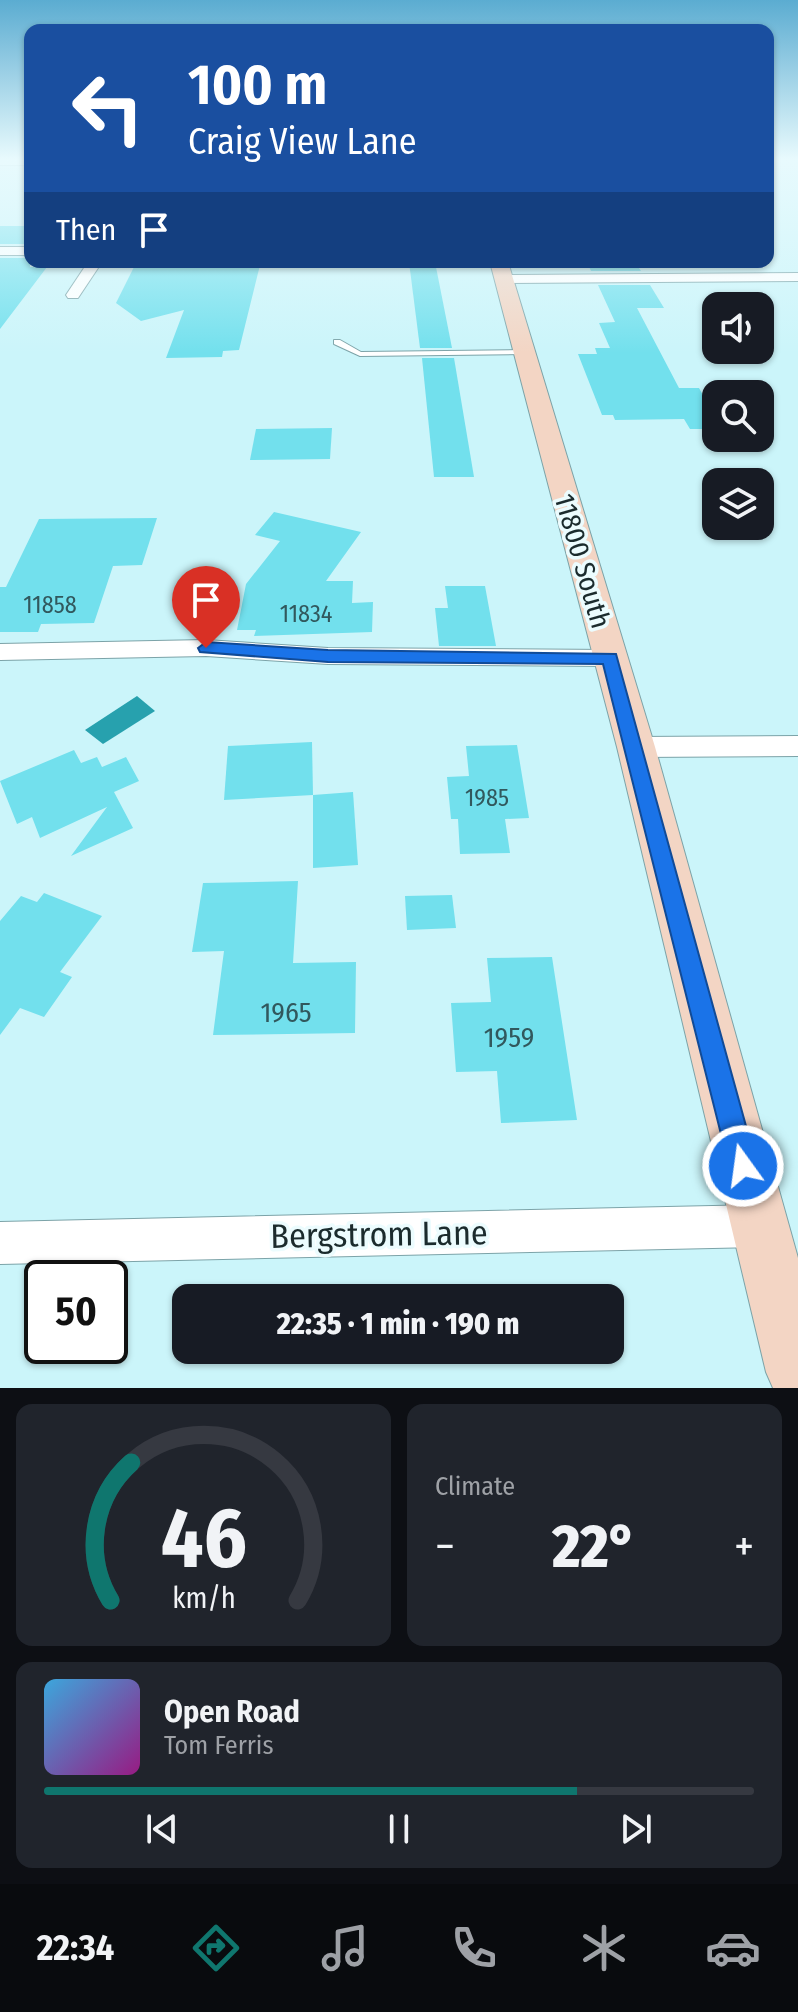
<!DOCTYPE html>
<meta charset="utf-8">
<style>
:root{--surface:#171b24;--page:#20242c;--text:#f1f3f6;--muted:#9ea1a6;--line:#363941;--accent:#0f766e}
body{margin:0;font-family:"Fira Sans Condensed",sans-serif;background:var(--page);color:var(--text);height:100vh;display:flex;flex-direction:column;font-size:30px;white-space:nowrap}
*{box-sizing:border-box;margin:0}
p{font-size:26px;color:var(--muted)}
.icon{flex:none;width:44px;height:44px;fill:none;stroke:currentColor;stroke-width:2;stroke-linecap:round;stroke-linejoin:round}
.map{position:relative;height:1388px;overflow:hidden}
.drawer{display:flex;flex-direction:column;gap:16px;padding:16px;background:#0d0f14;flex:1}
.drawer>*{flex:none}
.hud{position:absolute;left:24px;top:24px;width:750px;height:244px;border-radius:16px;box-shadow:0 2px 6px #0004;background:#1a4fa0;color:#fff;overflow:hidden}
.controls{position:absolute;left:702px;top:292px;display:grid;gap:16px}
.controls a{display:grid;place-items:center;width:72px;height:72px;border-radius:16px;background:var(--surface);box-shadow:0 2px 6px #0004;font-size:40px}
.speed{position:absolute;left:24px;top:1260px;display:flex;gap:16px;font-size:40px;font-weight:700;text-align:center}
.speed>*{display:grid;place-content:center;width:104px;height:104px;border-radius:50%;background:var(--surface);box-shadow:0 2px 6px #0004;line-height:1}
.speed .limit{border:4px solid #111;border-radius:12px;background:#fff;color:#111}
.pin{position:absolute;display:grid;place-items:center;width:68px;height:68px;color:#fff;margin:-82px -34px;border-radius:50% 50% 50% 0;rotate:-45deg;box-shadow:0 0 8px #0007}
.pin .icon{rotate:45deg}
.me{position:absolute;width:88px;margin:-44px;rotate:346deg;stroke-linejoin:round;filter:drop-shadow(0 0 6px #0008)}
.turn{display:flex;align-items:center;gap:28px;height:168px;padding:0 32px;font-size:36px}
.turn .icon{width:104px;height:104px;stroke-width:2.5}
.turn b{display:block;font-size:56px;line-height:68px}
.then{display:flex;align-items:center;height:76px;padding:0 32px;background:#0003;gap:16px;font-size:30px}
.big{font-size:60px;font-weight:800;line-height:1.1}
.drawer .widget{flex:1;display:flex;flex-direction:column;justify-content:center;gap:12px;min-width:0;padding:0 28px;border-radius:16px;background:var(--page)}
.drawer .dial{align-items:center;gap:0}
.dial svg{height:208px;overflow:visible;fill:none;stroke:var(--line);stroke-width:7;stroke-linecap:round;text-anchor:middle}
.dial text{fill:var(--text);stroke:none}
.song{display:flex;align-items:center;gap:24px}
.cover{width:96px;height:96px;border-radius:12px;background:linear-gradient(135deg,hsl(200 70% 55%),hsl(310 70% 35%))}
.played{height:8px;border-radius:4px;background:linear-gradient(90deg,var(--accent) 75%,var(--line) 75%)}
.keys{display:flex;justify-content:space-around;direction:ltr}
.heat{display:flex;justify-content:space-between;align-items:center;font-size:44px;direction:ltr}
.drawer .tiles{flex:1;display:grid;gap:16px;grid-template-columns:1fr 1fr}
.widget:last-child{grid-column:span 2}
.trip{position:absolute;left:172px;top:1284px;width:452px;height:80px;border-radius:16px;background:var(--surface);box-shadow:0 2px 6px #0004;font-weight:800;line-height:80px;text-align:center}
.tabs{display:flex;height:128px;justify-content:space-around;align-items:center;background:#090b0e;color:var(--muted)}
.tabs .icon{width:56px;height:56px}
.tabs .current{color:var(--accent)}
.tabs b{font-size:36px;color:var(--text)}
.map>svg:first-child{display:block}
.water{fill:#27a1ae}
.building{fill:#72e0ed}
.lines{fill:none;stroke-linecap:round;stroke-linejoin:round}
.lane-casing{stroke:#7ca3a8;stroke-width:2}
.street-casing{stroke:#7ca3a8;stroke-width:2}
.secondary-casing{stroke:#7ca3a8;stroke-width:2}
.lane{fill:#fff;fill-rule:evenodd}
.street{fill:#fff;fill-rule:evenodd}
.secondary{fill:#f3d5c4;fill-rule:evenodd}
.route{fill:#1a73e8;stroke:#114b97;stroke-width:2}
.labels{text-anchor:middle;stroke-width:7;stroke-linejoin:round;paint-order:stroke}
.number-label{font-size:24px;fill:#31585d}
.street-label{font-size:28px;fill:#1b2b2d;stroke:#ecfcfe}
.near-number-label{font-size:28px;fill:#31585d}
.near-street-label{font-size:34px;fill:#1b2b2d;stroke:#ecfcfe}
</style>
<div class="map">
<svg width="798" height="1388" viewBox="0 0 798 1388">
<rect width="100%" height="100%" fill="#cbf5fa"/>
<path class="water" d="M 137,696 L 155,711 L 103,744 L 85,730 Z"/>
<g class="building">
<rect x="0" y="226" width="30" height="18"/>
<path d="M 0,258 L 30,258 L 30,267 L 47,267 L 0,329 Z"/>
<path d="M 409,262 L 435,262 L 452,348 L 420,348 Z"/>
<path d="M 587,262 L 635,262 L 641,271 L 591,271 Z"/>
<path d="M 165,265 L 260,265 L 239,350 L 223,351 L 222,357 L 166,358 L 184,310 L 141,321 L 116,303 L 134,267 Z"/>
<path d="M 598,285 L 650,285 L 664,308 L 637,308 L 679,388 L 699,388 L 716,419 L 716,429 L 690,429 L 684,419 L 615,420 L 613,415 L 602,415 L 578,354 L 597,354 L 595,348 L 610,348 L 599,323 L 615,322 Z"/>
<path d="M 422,358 L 454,358 L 474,477 L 434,477 Z"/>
<path d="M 332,428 L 330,459 L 250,460 L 256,429 Z"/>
<path d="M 274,512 L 361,532 L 326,581 L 353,581 L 352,603 L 373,602 L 372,632 L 254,636 L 256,630 L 237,630 L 246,584 L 280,541 L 255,535 Z"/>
<path d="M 157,518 L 142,565 L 113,566 L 94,623 L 41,624 L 38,632 L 0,632 L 0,587 L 6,587 L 39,519 Z"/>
<path d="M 445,586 L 485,586 L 496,646 L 439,646 L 435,608 L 448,608 Z"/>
<path d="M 312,742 L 313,795 L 224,800 L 228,746 Z"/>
<path d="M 517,745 L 529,818 L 505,819 L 510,853 L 460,854 L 458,819 L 451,819 L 447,777 L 469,776 L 466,746 Z"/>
<path d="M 74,750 L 81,763 L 97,757 L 102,767 L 126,757 L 139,781 L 114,792 L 133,828 L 71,856 L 107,807 L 40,838 L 32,817 L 17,824 L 0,781 Z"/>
<path d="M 353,792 L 358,865 L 313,868 L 313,795 Z"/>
<path d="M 298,881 L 293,963 L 356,962 L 355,1033 L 213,1035 L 224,951 L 192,952 L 203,883 Z"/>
<path d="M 44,893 L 102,916 L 60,972 L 72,977 L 44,1017 L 20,1008 L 0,1035 L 0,921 L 21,896 L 37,902 Z"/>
<path d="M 452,895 L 456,928 L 407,930 L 405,896 Z"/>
<path d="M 552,957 L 577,1120 L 501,1123 L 497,1071 L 456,1072 L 451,1003 L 491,1002 L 487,958 Z"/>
</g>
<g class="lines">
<g class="lane-casing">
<path id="lane" d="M 334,340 L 340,340 L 361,352 L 524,350 L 528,352 L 524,354 L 360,356 L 334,344 Z"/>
</g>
<g class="street-casing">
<g id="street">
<rect x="0" y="159" width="30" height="6"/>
<rect x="0" y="247" width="30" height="8"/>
<path d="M 88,262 L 102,262 L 78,298 L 68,298 L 66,295 Z"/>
<path d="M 798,273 L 798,281 L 504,283 L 497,279 L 504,275 Z"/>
<path d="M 206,640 L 328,648 L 610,650 L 619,652 L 622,658 L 619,664 L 610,666 L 328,664 L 206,656 L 0,660 L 0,644 Z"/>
<path d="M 798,736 L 798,756 L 636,757 L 626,754 L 622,747 L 626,740 L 636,737 Z"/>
<path d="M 758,1205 L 773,1211 L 779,1226 L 773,1241 L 758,1247 L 0,1264 L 0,1222 Z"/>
</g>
</g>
<g class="secondary-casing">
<path id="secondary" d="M 490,262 L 508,262 L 655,747 L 798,1258 L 798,1388 L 773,1388 L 766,1372 L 617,747 Z"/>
</g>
<use href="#lane" class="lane"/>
<use href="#street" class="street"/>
<use href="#secondary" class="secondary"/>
</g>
<linearGradient id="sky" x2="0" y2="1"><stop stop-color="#5bacd1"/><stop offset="0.45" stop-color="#e8fafd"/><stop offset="1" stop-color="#e8fafd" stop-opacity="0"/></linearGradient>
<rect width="798" height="353" fill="url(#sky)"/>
<path class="route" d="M 206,642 L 328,650 L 616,654 L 757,1166 L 753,1176 L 743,1180 L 733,1176 L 729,1166 L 603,664 L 328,662 L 200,652 L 198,648 Z"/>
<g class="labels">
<g class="number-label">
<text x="50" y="613">11858</text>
<text x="306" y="622">11834</text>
<text x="487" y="806">1985</text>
</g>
<g class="street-label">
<text transform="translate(583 561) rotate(74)" y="10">11800 South</text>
</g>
<g class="near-number-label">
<text x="286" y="1022">1965</text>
<text x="509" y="1047">1959</text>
</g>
<g class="near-street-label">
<text transform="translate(379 1234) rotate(-1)" y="12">Bergstrom Lane</text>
</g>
</g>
</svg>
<div class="controls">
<a><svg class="icon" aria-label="sound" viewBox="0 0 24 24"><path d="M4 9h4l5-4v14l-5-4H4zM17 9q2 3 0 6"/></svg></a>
<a><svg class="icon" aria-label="search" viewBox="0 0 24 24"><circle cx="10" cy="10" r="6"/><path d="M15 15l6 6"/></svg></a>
<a><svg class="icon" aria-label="layers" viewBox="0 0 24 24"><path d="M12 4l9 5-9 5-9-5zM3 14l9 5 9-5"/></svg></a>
</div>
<div class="speed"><div class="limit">50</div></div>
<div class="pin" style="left:206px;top:648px;background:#d93025"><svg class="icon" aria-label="arrive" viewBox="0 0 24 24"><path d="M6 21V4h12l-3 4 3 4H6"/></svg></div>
<svg class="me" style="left:743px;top:1166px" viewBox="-20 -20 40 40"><circle r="17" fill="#1a73e8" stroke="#fff" stroke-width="3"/><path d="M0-11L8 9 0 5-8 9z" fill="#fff"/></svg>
<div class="trip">22:35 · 1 min · 190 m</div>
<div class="hud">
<div class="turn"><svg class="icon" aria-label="left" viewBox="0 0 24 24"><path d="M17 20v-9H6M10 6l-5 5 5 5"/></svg><div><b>100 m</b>Craig View Lane</div></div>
<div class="then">Then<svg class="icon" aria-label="arrive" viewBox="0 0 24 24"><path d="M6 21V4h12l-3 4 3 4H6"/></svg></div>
</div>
</div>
<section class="drawer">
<div class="tiles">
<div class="widget dial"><svg viewBox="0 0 100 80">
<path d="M14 69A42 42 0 1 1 86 69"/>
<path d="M14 69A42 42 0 0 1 22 16" stroke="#0f766e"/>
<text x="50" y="56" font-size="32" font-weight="700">46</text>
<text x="50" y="72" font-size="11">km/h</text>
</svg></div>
<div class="widget"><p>Climate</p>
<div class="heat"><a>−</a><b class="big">22°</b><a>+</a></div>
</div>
<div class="widget">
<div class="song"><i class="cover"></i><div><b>Open Road</b><p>Tom Ferris</p></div></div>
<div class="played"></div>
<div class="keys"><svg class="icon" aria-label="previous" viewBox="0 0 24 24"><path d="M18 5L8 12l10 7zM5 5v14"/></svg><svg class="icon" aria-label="pause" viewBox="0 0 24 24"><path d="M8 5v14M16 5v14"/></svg><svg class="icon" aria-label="next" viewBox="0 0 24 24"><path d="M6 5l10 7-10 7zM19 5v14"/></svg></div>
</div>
</div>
</section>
<nav class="tabs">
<b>22:34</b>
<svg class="icon current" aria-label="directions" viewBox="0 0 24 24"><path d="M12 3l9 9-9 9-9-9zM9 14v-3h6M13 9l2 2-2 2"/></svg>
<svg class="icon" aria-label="music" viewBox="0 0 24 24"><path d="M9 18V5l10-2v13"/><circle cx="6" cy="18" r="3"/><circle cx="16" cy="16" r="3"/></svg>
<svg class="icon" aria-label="phone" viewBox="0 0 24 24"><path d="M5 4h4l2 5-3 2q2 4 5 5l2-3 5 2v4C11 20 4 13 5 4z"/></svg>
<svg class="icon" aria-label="climate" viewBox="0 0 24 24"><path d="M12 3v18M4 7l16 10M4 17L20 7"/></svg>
<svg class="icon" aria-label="car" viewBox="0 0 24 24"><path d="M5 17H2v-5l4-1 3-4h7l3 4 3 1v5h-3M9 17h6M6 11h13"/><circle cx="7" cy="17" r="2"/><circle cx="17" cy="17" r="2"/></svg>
</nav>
